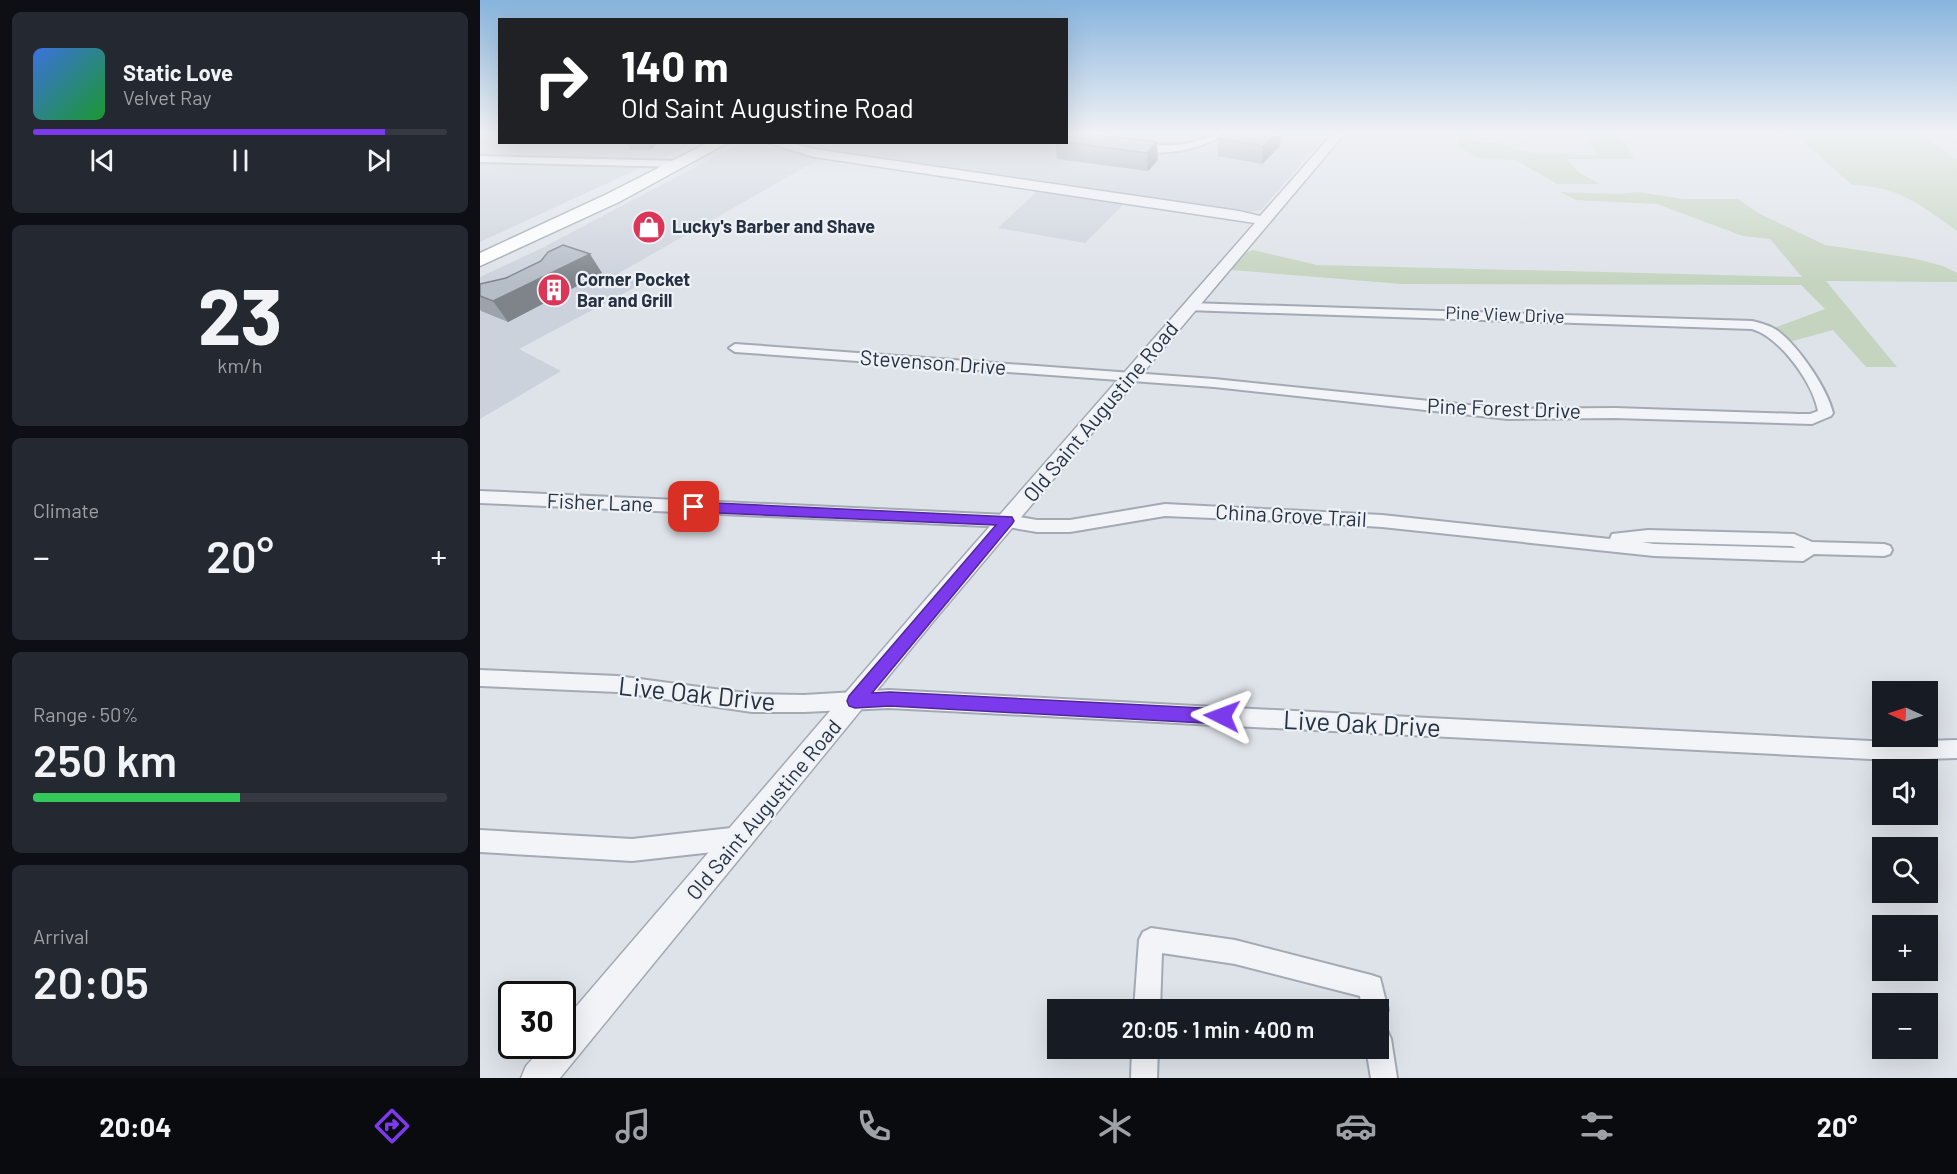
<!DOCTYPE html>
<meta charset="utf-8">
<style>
:root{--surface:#171b24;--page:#242831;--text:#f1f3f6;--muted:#9ea1a6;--line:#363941;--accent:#7c3aed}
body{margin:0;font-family:Barlow,sans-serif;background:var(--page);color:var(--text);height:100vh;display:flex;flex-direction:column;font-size:22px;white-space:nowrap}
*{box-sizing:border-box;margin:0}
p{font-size:20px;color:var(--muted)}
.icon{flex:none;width:33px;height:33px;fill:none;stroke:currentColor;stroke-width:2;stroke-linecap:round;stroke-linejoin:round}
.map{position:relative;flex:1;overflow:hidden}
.side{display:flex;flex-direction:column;gap:12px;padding:12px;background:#0d0f14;width:480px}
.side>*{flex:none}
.banner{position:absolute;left:18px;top:18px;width:570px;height:126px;border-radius:0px;box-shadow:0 6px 24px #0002;background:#202124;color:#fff;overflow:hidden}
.needle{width:39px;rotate:273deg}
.controls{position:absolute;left:1392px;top:681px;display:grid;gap:12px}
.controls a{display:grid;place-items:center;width:66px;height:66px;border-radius:0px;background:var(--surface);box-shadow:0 6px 24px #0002;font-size:30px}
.speed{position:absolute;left:18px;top:981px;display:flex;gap:12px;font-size:30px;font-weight:700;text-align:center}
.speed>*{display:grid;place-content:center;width:78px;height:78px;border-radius:50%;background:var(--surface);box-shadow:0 6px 24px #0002;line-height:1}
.speed .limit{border:3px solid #111;border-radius:9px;background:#fff;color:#111}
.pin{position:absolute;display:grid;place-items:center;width:51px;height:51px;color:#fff;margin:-26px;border-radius:12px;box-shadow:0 3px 9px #0006}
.me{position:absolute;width:66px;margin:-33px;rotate:273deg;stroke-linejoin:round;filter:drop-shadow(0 0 4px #0008)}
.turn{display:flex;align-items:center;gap:21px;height:126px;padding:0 24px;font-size:27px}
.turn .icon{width:78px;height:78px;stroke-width:2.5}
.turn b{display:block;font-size:42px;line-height:51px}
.big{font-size:45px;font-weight:600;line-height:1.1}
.side .tile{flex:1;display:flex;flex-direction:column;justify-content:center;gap:9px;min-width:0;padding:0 21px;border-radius:9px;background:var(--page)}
.side .dial{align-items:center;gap:0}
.dial b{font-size:78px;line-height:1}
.song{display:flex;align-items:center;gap:18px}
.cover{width:72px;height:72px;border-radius:9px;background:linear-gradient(135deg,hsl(220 70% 55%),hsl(130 70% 35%))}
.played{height:6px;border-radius:3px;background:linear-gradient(90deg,var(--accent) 85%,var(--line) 85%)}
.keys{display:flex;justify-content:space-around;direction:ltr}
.heat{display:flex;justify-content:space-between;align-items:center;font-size:33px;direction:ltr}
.charge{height:9px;border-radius:4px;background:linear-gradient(90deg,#34c759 50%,var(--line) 0)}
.trip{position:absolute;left:567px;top:999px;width:342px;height:60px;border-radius:0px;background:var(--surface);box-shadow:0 6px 24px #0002;font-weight:600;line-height:60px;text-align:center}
.tabs{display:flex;height:96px;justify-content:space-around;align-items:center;background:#090b0e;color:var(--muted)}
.tabs .icon{width:42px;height:42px}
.tabs .active{color:var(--accent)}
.tabs b{font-size:27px;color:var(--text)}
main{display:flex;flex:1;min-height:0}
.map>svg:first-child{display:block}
.built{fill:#ccd2dc}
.green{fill:#c5d4bf}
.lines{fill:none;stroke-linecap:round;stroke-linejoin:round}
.minor-casing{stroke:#a3aab4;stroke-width:4}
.tertiary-casing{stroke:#a3aab4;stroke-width:3}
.primary-casing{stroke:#9ca8b6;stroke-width:3}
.minor{fill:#f2f4f7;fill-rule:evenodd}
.tertiary{fill:#f2f4f7;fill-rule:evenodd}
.primary{fill:#fff;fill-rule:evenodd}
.wall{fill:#9ca3ab}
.shaded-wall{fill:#7f848b}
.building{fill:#b5bdc7;stroke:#7f848b;stroke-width:1.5}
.route{fill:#7c3aed;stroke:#51269a;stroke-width:1.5}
.labels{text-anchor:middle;stroke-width:4.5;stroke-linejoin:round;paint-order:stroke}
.far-poi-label{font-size:18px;font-weight:bold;fill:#263142;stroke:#eef2f7;text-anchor:start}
.far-street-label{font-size:18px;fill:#263142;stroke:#eef2f7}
.street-label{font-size:21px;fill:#263142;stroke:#eef2f7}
.near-street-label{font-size:26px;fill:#263142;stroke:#eef2f7}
</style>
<main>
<section class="side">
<div class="tile">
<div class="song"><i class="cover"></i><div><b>Static Love</b><p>Velvet Ray</p></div></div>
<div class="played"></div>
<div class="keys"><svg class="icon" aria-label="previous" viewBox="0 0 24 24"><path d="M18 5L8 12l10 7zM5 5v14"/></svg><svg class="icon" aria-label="pause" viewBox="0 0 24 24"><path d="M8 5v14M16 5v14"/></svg><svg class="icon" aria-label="next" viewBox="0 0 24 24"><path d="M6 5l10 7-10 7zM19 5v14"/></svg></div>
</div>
<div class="tile dial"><b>23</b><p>km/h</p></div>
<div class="tile"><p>Climate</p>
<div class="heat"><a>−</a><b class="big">20°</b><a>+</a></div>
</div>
<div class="tile"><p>Range · 50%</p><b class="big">250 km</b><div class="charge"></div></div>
<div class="tile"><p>Arrival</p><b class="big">20:05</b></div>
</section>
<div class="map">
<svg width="1477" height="1078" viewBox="0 0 1477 1078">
<rect width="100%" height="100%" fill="#dee3e9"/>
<g class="built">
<path d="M 0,132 L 19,132 L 20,142 L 214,143 L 178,160 L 0,156 Z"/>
<path d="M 587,132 L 849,132 L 781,210 L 762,213 L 522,179 L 300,143 L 586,142 Z"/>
<path d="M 261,143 L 273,143 L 343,157 L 139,273 L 165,282 L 39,349 L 81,371 L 0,419 L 0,277 L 62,248 Z"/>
<path d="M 0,162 L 156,166 L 158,169 L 0,242 Z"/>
<path d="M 556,192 L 645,203 L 605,243 L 518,228 Z"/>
</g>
<g class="green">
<path d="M 1108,132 L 1137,132 L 1154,159 L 1087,159 L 1098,172 L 1120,184 L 1077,184 L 1036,160 L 998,158 L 979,147 L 978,137 L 988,134 L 994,142 L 1020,143 L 1038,150 L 1054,153 L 1117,155 L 1104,134 Z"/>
<path d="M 1313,132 L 1439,132 L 1477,160 L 1477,231 C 1439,204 1421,187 1372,185 Z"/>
<path d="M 1080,192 L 1138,194 L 1158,192 L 1203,199 L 1258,199 L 1278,213 L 1345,245 L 1432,258 L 1463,266 L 1477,273 L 1477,282 L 1346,281 L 1417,367 L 1386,367 L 1353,330 L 1309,342 L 1291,329 L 1345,309 L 1321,285 L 922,284 L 752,270 L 759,255 L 773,250 L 837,265 L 1322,277 L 1290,239 L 1263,236 L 1177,204 L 1096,200 Z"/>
</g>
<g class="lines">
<g class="minor-casing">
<g id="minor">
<path d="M 736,132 L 745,132 C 728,149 672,160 651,146 L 656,143 C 684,147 712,148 736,132 Z"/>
<path d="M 0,156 L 201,161 L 206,164 L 201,167 L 0,162 Z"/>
<path d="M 710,303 L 1272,321 C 1281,323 1291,326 1298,331 C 1319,347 1347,388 1353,413 L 1351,416 L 1332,424 L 1135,418 L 1028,419 L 734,387 L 255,352 L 249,348 L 255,344 L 734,379 L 1028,409 L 1135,408 L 1319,414 L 1330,414 L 1338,411 C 1333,383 1300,337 1272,329 L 706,310 L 704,307 Z"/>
<path d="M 0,491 L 528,515 L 557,520 L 590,520 L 685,504 L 902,515 L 1130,539 L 1132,534 L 1168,530 L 1314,534 L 1332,542 L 1404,544 L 1410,546 L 1412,550 L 1410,554 L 1404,556 L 1334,554 L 1323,561 L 1174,556 L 902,527 L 805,521 L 685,516 L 590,532 L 557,532 L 528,527 L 0,503 ZM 1162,542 L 1312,546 L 1316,548 L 1174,544 Z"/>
<path d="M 0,670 L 137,676 L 272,694 L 324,695 L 409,690 L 1410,742 L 1477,740 L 1477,758 L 1410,760 L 409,708 L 324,712 L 272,712 L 137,692 L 0,686 Z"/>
<path d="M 260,827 L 268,830 L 271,838 L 268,846 L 260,849 L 152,861 L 0,852 L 0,830 L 152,839 Z"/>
<path d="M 671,928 L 755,940 L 891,975 L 900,978 L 908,1010 L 904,1019 L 898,1021 L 898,1010 L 882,1010 L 880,996 L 755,964 L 682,953 L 680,1010 L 654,1010 L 659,940 L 663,932 Z"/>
<path d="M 898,1026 L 907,1030 L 911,1039 L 917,1078 L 891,1078 L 886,1048 L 898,1048 Z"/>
<path d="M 652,1048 L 678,1048 L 677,1078 L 651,1078 Z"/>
</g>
</g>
<g class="tertiary-casing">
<path id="tertiary" d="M 854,132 L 866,132 L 457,617 L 80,1078 L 41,1078 L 46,1066 L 64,1046 L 82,1046 L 82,1023 L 441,605 L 775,223 L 334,157 L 285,142 L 306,142 L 334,149 L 759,211 L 780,216 Z"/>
</g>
<g class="primary-casing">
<path id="primary" d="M 229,142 L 249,142 L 139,202 L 0,266 L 0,253 L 127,194 Z"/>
</g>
<use href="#minor" class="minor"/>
<use href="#tertiary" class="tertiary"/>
<use href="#primary" class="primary"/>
</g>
<g class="wall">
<path d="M 738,138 L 800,146 L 782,164 L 738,156 Z"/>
<path d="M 146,142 L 180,142 L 170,150 L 150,150 Z"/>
<path d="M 575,142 L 677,142 L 678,160 L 668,171 L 577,159 Z"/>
<path d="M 61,261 L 122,273 L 28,322 L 1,311 L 0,309 L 0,284 L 26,278 Z"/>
</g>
<g class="shaded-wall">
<path d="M 798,132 L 801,132 L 800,146 L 782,164 L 783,146 Z"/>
<path d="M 166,142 L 180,142 L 170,150 Z"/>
<path d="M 677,142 L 678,160 L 668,171 L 667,153 Z"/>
<path d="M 110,254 L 122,273 L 28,322 L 13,301 Z"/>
</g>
<g class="building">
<path d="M 586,132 L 597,132 L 677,142 L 667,153 L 586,142 Z"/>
<path d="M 745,132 L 798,132 L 783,146 L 738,138 Z"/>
<path d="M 83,245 L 110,254 L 13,301 L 0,296 L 0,284 L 26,278 L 61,261 L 68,252 Z"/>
</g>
<linearGradient id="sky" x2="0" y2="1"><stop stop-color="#87b4dd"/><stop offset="0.47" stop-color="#f0f2f5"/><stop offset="1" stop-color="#f0f2f5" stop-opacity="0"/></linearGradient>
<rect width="1477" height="282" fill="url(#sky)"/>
<path class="route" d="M 214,502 L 532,517 L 534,521 L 532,524 L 392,693 L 410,692 L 742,709 L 748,711 L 750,716 L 748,721 L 742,724 L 410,706 L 375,708 L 369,706 L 367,701 L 369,696 L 516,525 L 214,512 L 208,507 Z"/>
<defs>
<g id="shop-disc" transform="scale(1.725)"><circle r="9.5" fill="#db3657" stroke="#eef2f7"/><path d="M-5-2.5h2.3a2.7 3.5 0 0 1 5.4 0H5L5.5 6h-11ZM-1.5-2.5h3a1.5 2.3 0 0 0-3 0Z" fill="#fff"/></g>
<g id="building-disc" transform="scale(1.725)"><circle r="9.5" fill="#db3657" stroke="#eef2f7"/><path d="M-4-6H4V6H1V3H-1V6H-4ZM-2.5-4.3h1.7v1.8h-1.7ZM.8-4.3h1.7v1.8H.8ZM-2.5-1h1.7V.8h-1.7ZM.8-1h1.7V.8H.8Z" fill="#fff"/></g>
</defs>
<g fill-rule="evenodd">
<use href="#shop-disc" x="169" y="227"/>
<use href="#building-disc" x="74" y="290"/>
</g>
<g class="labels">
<g class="far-poi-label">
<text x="192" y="233">Lucky's Barber and Shave</text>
<text x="97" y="286">Corner Pocket<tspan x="97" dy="21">Bar and Grill</tspan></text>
</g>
<g class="far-street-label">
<text transform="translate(1025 315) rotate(2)" y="6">Pine View Drive</text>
</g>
<g class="street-label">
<text transform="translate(453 363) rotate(4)" y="7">Stevenson Drive</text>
<text transform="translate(1024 409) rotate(2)" y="7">Pine Forest Drive</text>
<text transform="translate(621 412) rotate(-50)" y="7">Old Saint Augustine Road</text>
<text transform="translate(120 503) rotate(2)" y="7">Fisher Lane</text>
<text transform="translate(811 516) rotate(3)" y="7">China Grove Trail</text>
<text transform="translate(284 810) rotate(-50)" y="7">Old Saint Augustine Road</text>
</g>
<g class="near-street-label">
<text transform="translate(217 694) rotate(6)" y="9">Live Oak Drive</text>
<text transform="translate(882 724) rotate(3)" y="9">Live Oak Drive</text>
</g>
</g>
</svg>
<div class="controls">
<a><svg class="needle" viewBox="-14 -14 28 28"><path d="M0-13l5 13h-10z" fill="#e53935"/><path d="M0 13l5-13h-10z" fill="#9ea1a6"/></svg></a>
<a><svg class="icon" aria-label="sound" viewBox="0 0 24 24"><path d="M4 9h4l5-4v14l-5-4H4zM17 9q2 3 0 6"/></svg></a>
<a><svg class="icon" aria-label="search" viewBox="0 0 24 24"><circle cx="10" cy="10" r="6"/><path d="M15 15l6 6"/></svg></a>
<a>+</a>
<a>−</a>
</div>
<div class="speed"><div class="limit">30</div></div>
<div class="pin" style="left:214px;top:507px;background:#d93025"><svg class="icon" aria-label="arrive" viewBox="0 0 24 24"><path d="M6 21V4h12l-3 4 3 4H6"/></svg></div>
<svg class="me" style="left:742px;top:716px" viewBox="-20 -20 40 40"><path d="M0-17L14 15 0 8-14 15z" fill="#7c3aed" stroke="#fff" stroke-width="4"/></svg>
<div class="trip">20:05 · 1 min · 400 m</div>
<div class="banner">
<div class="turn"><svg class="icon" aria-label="right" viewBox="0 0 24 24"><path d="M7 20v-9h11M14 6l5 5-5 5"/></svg><div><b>140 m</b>Old Saint Augustine Road</div></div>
</div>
</div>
</main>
<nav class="tabs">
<b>20:04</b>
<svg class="icon active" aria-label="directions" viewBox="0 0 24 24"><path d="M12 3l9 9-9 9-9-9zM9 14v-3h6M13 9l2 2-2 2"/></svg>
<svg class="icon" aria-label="music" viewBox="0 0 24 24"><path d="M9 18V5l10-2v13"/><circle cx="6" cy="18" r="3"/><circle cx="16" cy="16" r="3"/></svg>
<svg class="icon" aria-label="phone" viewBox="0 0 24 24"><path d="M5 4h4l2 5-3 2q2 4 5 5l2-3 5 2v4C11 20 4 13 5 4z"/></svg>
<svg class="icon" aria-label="climate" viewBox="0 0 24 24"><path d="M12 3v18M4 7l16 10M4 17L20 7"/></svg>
<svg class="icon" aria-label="car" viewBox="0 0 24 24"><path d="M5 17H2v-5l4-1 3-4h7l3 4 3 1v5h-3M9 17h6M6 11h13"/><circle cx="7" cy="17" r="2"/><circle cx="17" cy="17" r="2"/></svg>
<svg class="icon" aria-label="filters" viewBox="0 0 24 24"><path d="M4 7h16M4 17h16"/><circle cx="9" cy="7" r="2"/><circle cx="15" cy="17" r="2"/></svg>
<b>20°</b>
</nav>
